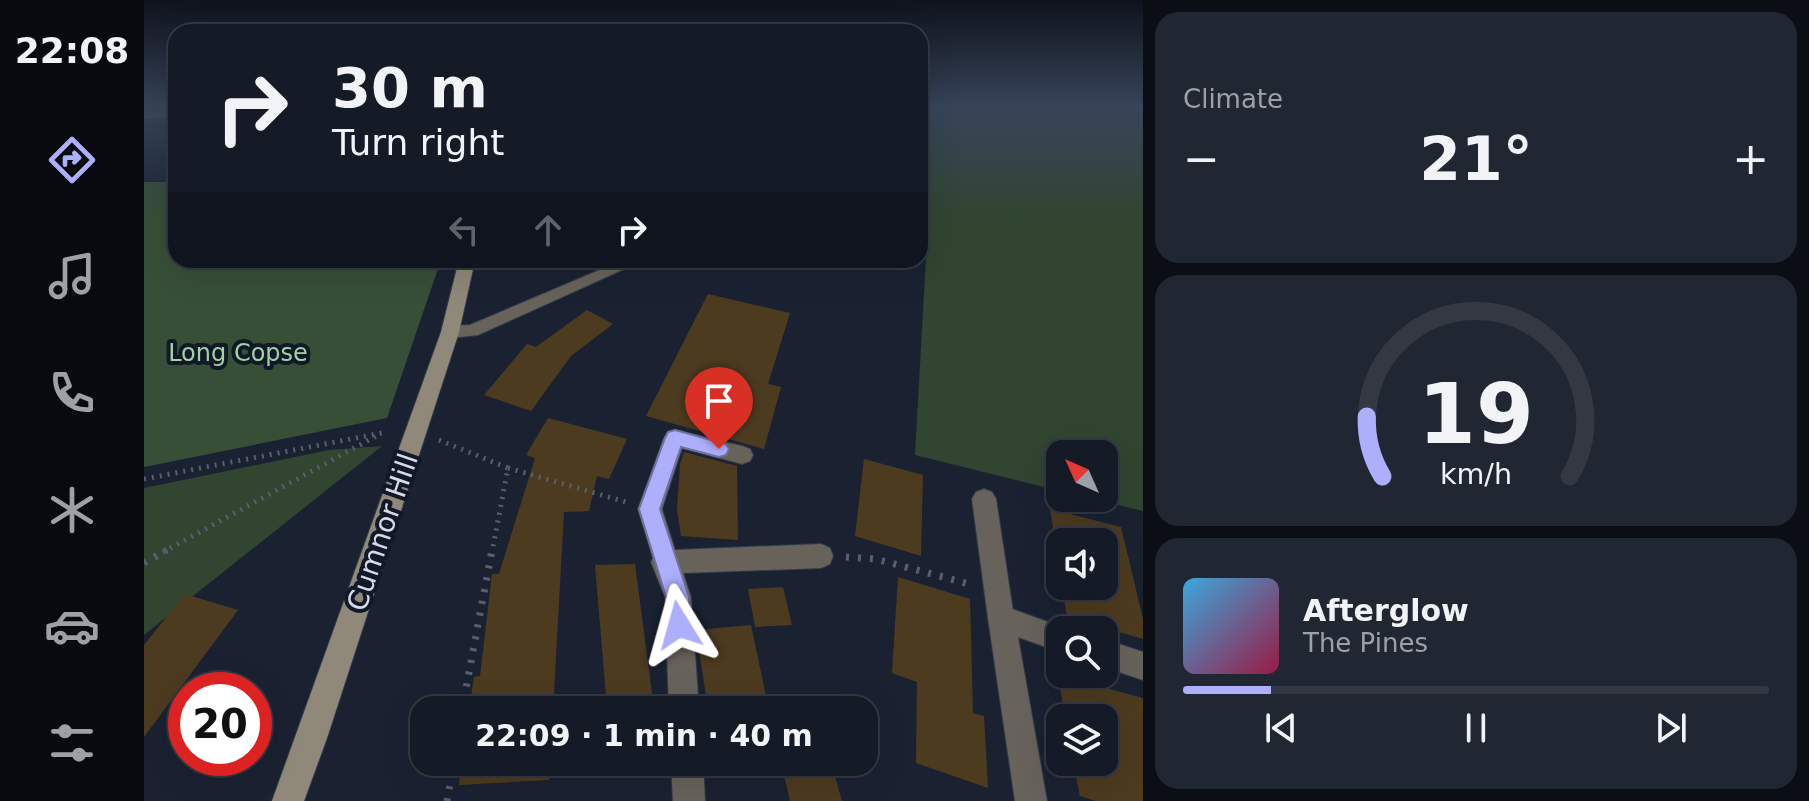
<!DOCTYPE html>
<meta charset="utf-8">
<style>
:root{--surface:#141a26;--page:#212732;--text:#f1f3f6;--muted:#9da1a7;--line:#333843;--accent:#adaffb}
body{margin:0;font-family:"DejaVu Sans",sans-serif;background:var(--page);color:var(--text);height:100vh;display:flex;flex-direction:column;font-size:30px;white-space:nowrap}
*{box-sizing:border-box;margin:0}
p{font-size:26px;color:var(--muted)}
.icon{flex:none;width:44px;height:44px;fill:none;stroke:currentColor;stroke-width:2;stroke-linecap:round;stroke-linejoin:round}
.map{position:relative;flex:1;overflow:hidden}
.sheet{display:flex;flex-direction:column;gap:12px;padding:12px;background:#0b0e15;width:666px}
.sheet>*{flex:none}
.banner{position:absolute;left:24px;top:24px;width:760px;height:244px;border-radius:24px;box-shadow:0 8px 32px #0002,0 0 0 2px var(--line);background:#141a26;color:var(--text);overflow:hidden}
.needle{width:52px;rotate:315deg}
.tools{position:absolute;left:902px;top:440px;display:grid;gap:16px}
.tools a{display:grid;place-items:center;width:72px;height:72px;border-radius:16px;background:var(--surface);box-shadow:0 8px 32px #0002,0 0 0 2px var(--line);font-size:40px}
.speed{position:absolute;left:24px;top:672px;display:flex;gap:16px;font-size:40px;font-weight:700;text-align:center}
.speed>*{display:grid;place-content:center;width:104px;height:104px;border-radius:50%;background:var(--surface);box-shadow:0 8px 32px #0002,0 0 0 2px var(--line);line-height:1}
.speed .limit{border:12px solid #d22;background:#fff;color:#111}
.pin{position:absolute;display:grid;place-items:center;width:68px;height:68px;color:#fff;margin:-82px -34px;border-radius:50% 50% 50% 0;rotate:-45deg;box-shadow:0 0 8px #0007}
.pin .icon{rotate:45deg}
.me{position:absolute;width:88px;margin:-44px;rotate:352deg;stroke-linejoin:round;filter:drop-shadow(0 0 6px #0008)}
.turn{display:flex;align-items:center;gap:28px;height:168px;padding:0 32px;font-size:36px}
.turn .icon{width:104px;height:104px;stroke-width:2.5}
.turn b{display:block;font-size:56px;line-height:68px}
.lanes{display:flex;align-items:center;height:76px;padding:0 32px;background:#0003;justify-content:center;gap:40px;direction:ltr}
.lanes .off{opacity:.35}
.big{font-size:60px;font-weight:700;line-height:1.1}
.sheet .card{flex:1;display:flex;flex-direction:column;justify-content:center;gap:12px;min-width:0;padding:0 28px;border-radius:24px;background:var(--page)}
.sheet .dial{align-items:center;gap:0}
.dial svg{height:208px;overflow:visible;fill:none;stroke:var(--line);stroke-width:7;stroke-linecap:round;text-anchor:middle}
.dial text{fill:var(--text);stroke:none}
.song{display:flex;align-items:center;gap:24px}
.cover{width:96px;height:96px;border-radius:12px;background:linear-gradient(135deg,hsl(200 70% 55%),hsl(340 70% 35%))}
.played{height:8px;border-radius:4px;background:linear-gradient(90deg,var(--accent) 15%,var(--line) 15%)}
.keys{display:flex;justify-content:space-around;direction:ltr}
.heat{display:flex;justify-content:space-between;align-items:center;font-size:44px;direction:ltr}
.trip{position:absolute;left:266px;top:696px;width:468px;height:80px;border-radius:24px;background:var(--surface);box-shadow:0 8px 32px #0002,0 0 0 2px var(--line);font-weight:700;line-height:80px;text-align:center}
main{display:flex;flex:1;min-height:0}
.dock{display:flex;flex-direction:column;width:144px;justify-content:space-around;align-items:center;background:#080a0f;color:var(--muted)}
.dock .icon{width:56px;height:56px}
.dock .on{color:var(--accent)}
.dock b{font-size:36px;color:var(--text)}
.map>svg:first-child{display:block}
.green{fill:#314530}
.forest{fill:#384f37}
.building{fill:#4d3b20}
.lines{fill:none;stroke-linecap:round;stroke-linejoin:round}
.lane-casing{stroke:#343c4b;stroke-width:2}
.street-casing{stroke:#343c4b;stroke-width:2}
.secondary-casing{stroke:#343c4b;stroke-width:2}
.path-far1{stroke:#585f6d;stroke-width:5;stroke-dasharray:2 6;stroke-linecap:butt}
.path{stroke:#585f6d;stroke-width:7;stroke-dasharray:3 9;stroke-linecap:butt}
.lane{fill:#68635a;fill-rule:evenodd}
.street{fill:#68635a;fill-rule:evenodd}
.secondary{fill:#90897a;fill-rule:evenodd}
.route{fill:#adaffb;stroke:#7072a3;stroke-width:2}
.labels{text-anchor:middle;stroke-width:8;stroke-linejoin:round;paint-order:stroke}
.park-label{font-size:24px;fill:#a4d0a3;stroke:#111828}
.near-street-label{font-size:28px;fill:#d6dbe7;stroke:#111828}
</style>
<main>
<nav class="dock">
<b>22:08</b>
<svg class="icon on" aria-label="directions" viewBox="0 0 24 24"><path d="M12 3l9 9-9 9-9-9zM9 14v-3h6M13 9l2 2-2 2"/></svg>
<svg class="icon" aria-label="music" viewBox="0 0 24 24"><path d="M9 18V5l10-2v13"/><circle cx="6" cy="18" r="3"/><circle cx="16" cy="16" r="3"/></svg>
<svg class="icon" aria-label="phone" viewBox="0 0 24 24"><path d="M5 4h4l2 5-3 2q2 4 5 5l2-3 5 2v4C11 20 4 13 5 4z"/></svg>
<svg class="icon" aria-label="climate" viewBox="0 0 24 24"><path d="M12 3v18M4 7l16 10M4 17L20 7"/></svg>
<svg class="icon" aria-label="car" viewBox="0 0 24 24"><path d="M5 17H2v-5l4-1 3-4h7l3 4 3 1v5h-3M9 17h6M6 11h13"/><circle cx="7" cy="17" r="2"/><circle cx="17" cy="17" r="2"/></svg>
<svg class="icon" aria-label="filters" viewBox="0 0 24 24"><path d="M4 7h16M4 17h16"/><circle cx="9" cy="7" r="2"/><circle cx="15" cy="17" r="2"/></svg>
</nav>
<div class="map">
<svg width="999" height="801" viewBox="0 0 999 801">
<rect width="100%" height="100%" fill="#1a2232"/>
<g class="green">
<path d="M 784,108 L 999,108 L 999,511 L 946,498 L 960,498 L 960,454 L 916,454 L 916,491 L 771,455 L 786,186 Z"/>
<path d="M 238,446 L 0,635 L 0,488 L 185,450 Z"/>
</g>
<path class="forest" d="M 0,182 L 32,182 L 32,260 L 297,260 L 243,418 L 0,467 Z"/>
<g class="building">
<path d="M 564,294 L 646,313 L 624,384 L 637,387 L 620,449 L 502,416 Z"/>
<path d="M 443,310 L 469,324 L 427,356 L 387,411 L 340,395 L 383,344 L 392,347 Z"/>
<path d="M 404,418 L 483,439 L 465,479 L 453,476 L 445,511 L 420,512 L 409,710 L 325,710 L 330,677 L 336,676 L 348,574 L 355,574 L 391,458 L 382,455 Z"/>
<path d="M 540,452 L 593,466 L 594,540 L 537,536 L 533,509 L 536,464 Z"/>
<path d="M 720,459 L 779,475 L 777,556 L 711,536 Z"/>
<path d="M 906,509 L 977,527 L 999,619 L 999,639 L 923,617 L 918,586 L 960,586 L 960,542 L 916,542 L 916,571 Z"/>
<path d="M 491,564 L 509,701 L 463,708 L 451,565 Z"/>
<path d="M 754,577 L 826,599 L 829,713 L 840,716 L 844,788 L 772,763 L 773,682 L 748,673 Z"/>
<path d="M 639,587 L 648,625 L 611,627 L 604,589 Z"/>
<path d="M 41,594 L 94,610 L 0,737 L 0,645 Z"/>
<path d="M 607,625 L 625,710 L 564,710 L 552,630 Z"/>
<path d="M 914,675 L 999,698 L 999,801 L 952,801 L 936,796 L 929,762 L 960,762 L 960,718 L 921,718 Z"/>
<path d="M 318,762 L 406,762 L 405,780 L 315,785 Z"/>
<path d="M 637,762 L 687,762 L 698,801 L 646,801 Z"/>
</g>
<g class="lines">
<g class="lane-casing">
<g id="lane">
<path d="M 32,111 L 32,117 L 0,118 L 0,112 Z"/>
<path d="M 531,430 L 598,446 L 606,449 L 609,455 L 606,461 L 598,464 L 538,448 L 518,509 L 531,550 L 677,544 L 686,548 L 689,556 L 686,564 L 677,568 L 539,573 L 547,597 L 555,710 L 525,710 L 521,597 L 507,562 L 509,558 L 494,509 L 520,438 L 524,432 Z"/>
<path d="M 840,489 L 848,492 L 852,499 L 870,618 L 866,627 L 857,631 L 848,627 L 844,618 L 828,499 L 832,492 Z"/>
<path d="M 527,762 L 559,762 L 561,801 L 529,801 Z"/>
</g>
</g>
<g class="street-casing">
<g id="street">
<path d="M 479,260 L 500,260 L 334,335 L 306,338 L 297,332 L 306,326 L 326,325 Z"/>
<path d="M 857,605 L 926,630 L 916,630 L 916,652 L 874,637 L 903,801 L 871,801 L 844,618 L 848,609 Z"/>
<path d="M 960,639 L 999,652 L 999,680 L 960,667 Z"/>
</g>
</g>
<g class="secondary-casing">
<path id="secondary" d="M 315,260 L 331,260 L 315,332 L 183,738 L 160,801 L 128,801 L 297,332 Z"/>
</g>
<g class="path-far1">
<path d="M 295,440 L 364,468 L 348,552"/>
<path d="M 364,468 L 482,502"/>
<path d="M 0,479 L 243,432"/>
<path d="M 19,552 L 234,435"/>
</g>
<g class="path">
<path d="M 702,557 L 732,559 L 825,584"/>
<path d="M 0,563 L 23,550"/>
<path d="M 318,710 L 348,550"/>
<path d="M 303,801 L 310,762"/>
</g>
<use href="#lane" class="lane"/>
<use href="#street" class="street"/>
<use href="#secondary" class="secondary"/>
</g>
<linearGradient id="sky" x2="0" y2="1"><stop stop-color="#0e131c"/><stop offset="0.49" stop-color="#38445a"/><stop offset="1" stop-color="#38445a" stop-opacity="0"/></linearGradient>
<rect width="999" height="220" fill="url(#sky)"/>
<path class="route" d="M 531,430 L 582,444 L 585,449 L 582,455 L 575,457 L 537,447 L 516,509 L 545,597 L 547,625 L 544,634 L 535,637 L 527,634 L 523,625 L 522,597 L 495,509 L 521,438 L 524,432 Z"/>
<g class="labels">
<g class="park-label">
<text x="94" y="361">Long Copse</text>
</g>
<g class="near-street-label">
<text transform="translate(238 532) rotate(-71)" y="10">Cumnor Hill</text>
</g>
</g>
</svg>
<div class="tools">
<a><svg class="needle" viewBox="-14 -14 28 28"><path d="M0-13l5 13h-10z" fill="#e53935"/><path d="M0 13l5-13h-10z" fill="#9da1a7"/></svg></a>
<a><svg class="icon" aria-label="sound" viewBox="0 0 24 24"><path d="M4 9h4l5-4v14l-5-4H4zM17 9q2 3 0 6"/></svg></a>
<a><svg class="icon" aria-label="search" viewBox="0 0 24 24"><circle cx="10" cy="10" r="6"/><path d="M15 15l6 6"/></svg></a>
<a><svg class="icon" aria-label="layers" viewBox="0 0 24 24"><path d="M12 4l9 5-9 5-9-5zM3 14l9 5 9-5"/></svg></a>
</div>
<div class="speed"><div class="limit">20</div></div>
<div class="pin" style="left:575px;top:449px;background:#d93025"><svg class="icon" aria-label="arrive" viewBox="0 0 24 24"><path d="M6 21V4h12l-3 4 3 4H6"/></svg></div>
<svg class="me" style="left:535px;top:625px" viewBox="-20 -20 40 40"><path d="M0-17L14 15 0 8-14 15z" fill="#adaffb" stroke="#fff" stroke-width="4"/></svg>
<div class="trip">22:09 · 1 min · 40 m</div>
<div class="banner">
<div class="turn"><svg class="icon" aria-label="right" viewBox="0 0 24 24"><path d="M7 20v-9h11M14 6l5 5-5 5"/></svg><div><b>30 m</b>Turn right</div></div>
<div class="lanes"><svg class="icon off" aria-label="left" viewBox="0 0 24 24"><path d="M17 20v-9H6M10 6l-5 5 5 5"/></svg><svg class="icon off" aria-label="ahead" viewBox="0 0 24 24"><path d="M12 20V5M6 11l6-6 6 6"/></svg><svg class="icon" aria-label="right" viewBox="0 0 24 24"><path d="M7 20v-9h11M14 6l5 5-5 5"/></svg></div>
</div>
</div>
<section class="sheet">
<div class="card"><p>Climate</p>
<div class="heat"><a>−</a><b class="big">21°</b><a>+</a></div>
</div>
<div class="card dial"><svg viewBox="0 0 100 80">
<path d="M14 69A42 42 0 1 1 86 69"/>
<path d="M14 69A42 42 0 0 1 8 46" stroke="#adaffb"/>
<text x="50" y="56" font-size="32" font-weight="700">19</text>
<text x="50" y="72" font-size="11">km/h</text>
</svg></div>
<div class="card">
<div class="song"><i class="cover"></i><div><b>Afterglow</b><p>The Pines</p></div></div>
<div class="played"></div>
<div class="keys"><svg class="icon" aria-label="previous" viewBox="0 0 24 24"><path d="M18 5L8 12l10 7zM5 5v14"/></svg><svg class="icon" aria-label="pause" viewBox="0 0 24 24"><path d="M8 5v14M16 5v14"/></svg><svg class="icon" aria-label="next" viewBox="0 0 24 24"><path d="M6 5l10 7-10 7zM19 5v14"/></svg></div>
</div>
</section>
</main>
